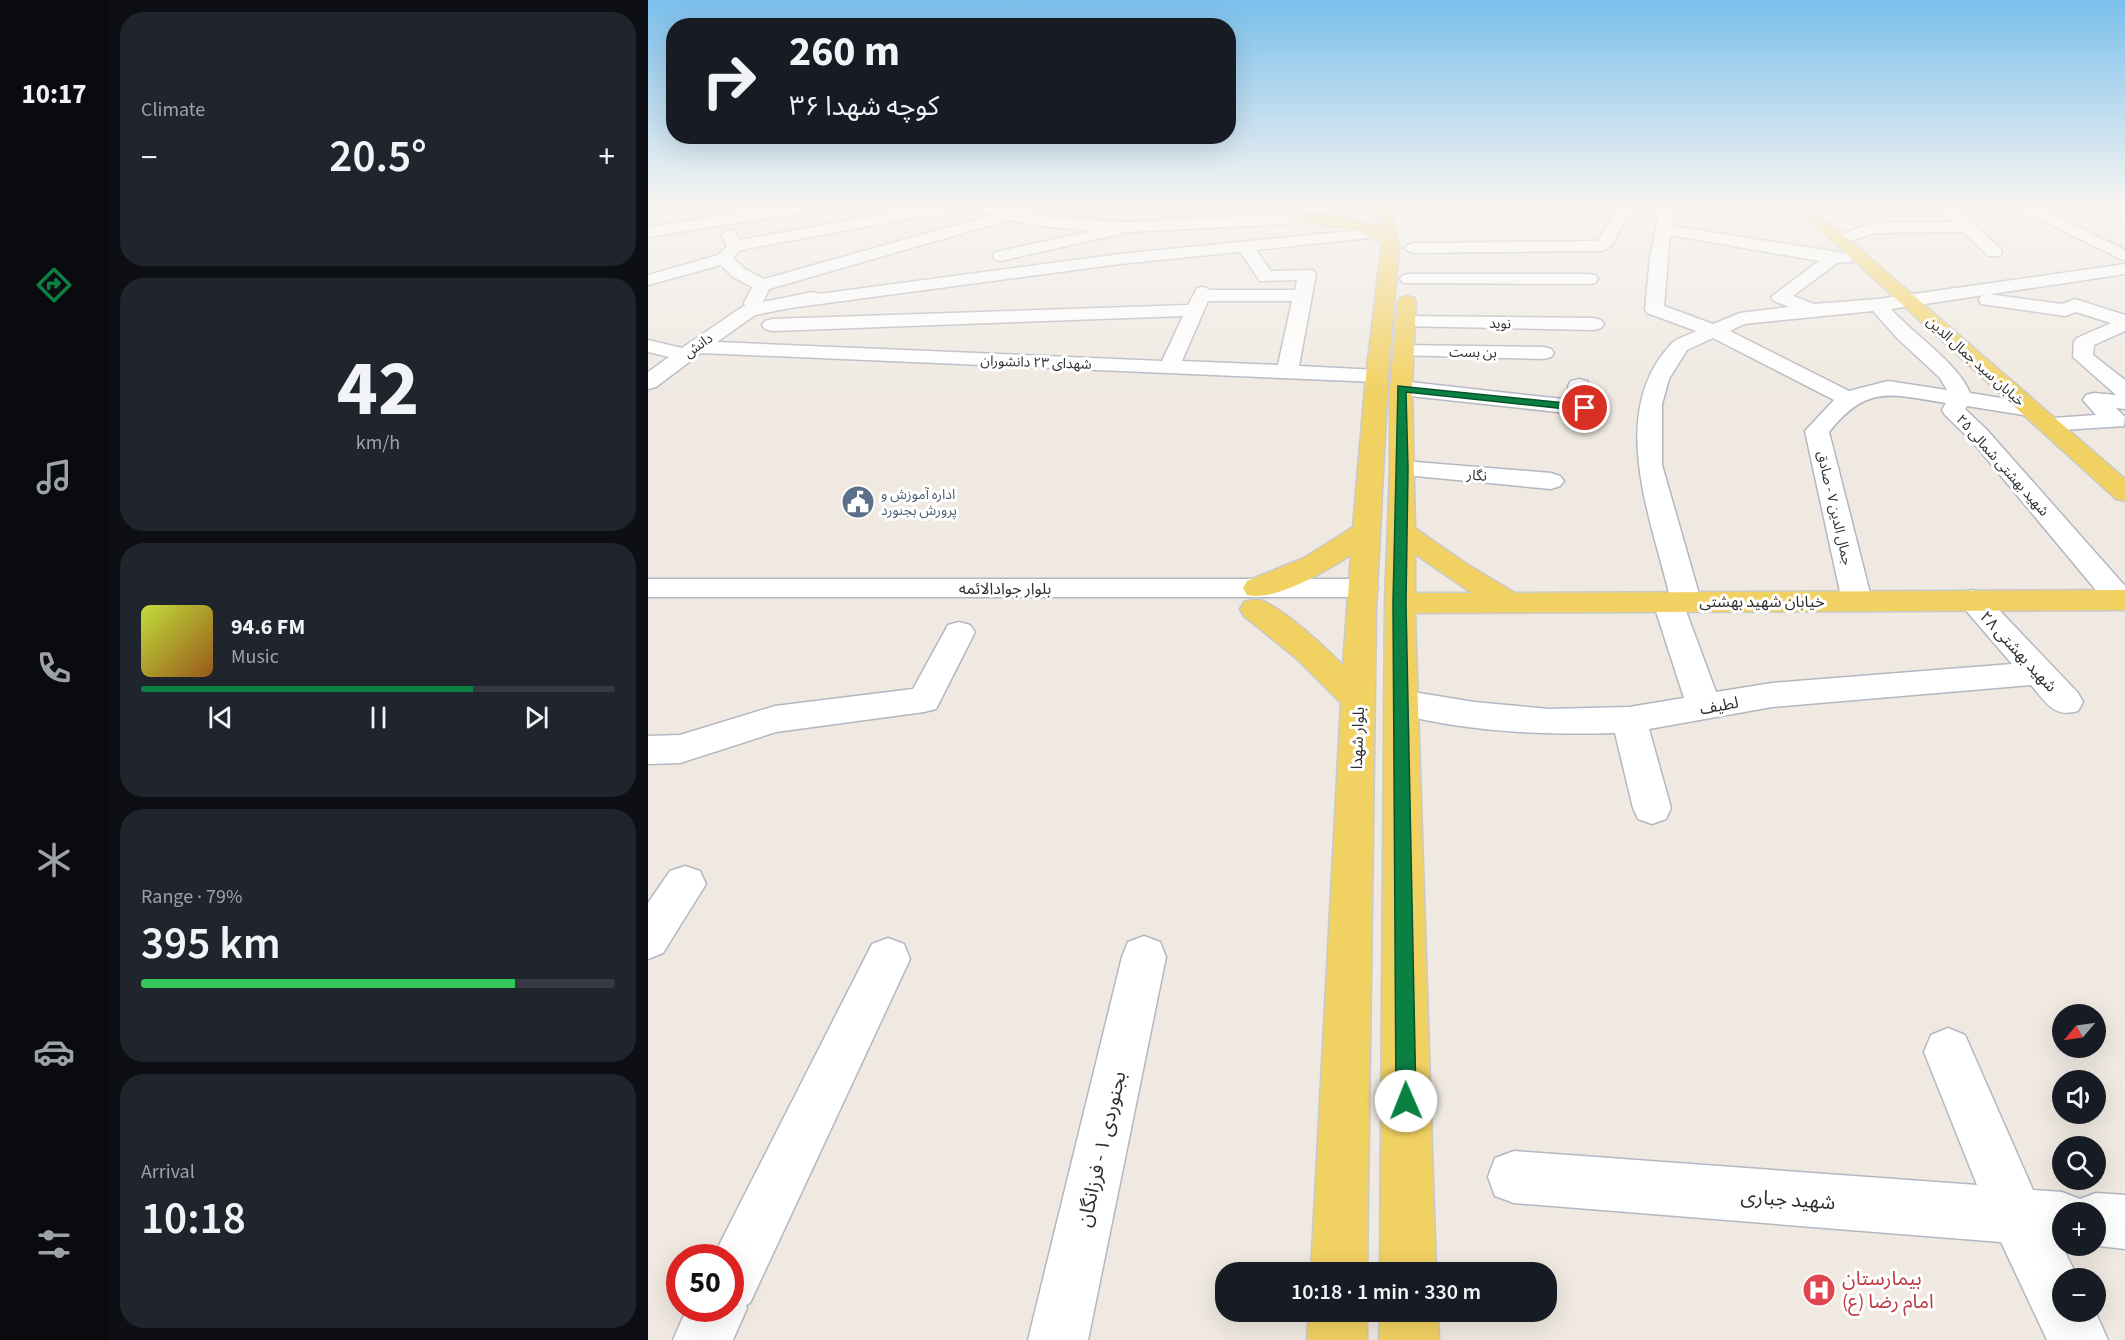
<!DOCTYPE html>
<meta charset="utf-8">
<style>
:root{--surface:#171b24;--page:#20242c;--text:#f1f3f6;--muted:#9ea1a6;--line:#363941;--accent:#0b8043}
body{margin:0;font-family:"Source Sans 3","Noto Sans Arabic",sans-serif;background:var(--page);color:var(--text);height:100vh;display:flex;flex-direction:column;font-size:22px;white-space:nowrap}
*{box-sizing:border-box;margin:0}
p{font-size:20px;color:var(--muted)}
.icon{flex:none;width:33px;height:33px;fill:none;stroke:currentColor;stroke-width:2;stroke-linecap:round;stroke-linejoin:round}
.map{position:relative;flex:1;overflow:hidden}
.sheet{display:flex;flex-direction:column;gap:12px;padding:12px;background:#0d0f14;width:540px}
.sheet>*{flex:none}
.guide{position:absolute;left:18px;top:18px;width:570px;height:126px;border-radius:24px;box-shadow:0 6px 24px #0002;background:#171b24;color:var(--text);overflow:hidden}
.needle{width:39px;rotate:241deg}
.controls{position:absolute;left:1404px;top:1004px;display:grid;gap:12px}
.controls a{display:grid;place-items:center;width:54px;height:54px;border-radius:50%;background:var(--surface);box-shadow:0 6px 24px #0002;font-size:30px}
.speed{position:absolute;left:18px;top:1244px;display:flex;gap:12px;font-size:30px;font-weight:700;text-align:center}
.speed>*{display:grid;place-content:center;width:78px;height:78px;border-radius:50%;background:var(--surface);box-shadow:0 6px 24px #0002;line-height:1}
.speed .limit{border:9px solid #d22;background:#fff;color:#111}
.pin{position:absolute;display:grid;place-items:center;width:51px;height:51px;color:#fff;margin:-26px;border:3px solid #fff;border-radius:50%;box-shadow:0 2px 6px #0007}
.me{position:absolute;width:66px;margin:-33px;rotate:359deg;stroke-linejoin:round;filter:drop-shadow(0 0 4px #0008)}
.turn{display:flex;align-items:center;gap:21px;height:126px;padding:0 24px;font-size:27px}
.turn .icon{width:78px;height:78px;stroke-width:2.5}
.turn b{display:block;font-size:42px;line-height:51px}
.big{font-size:45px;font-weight:600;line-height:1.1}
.sheet .tile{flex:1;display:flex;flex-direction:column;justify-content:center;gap:9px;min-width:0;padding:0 21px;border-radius:24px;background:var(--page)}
.sheet .dial{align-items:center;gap:0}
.dial b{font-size:78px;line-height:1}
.song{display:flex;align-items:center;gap:18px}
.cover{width:72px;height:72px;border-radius:9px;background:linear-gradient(135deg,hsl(70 70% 55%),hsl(30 70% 35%))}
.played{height:6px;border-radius:3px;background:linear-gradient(90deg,var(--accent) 70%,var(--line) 70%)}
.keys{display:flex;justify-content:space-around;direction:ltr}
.heat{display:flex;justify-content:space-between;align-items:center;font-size:33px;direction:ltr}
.charge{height:9px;border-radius:4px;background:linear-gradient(90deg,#34c759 79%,var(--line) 0)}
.trip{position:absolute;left:567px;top:1262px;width:342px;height:60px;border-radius:24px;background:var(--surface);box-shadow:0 6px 24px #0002;font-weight:600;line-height:60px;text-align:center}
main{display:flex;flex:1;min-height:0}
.tabs{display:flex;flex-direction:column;width:108px;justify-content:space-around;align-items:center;background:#090b0e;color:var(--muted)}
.tabs .icon{width:42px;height:42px}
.tabs .current{color:var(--accent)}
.tabs b{font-size:27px;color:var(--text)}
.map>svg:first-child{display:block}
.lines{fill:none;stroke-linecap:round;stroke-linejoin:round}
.minor-casing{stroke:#b4b7c1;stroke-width:3}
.major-casing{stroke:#c9c9c9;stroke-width:3}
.minor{fill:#fff;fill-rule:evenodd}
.major{fill:#f2d163;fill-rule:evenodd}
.route{fill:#0b8043;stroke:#07532c;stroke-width:1.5}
.labels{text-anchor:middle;stroke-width:6;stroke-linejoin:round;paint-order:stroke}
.far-street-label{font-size:14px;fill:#2e2e2e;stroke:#fff}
.far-service-label{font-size:14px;fill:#4e5e75;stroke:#fff;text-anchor:start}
.street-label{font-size:16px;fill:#2e2e2e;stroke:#fff}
.near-street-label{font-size:20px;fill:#2e2e2e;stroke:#fff}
.near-health-label{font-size:20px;fill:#be3a42;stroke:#fff;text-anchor:start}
</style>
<main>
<nav class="tabs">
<b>10:17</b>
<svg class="icon current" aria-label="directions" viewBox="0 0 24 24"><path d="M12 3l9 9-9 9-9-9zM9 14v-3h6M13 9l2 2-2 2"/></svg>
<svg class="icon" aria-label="music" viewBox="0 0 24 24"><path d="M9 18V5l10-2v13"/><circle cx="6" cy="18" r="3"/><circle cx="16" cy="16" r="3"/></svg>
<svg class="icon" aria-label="phone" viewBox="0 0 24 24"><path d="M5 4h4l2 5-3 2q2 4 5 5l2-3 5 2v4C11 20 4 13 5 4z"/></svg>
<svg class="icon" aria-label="climate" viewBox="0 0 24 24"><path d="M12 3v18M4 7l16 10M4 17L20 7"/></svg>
<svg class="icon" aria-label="car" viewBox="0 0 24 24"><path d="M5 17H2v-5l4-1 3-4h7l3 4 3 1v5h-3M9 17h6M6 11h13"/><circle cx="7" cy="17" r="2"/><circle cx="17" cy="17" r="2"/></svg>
<svg class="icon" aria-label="filters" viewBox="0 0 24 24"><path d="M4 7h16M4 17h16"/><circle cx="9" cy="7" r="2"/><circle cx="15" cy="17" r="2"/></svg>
</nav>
<section class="sheet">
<div class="tile"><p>Climate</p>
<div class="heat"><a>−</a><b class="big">20.5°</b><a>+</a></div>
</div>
<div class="tile dial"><b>42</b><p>km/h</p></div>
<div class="tile">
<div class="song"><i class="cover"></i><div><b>94.6 FM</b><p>Music</p></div></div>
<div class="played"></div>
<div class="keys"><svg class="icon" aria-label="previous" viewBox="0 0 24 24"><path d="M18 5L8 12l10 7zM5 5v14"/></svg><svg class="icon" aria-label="pause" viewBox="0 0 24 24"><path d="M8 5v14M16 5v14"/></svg><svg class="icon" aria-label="next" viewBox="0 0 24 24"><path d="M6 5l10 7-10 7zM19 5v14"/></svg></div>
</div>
<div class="tile"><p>Range · 79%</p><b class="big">395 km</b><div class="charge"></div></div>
<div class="tile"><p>Arrival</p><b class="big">10:18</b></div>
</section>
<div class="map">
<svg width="1477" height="1340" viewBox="0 0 1477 1340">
<rect width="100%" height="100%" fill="#efe9e1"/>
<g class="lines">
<g class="minor-casing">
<g id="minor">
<path d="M 149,205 L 186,205 L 179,209 L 0,237 L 0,227 Z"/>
<path d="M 288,205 L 341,205 L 400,217 L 480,222 L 638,214 L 646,219 L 638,224 L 480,232 L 353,261 L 347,260 L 345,256 L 347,252 L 444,231 L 400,227 L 361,220 L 121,289 L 115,302 L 165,292 L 171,294 L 472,254 L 732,228 L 740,233 L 738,236 L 608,250 L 623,271 L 665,270 L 668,274 L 651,366 L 729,370 L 737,371 L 740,376 L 737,381 L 729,382 L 53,353 L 8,387 L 0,389 L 0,372 L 21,357 L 0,352 L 0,340 L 34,348 L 97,305 L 96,303 L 104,287 L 85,277 L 73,265 L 0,285 L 0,275 L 70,255 L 79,246 L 73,235 L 81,230 L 87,232 L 92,240 ZM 319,208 L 344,215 L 116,279 L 97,269 L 85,258 L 92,250 ZM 592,252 L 612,281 L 649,280 L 647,290 L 563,290 L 555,287 L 549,288 L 540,305 L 124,319 L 117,321 L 114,325 L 117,329 L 124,331 L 535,316 L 514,361 L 69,342 L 107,315 L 142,308 L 472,264 ZM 560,301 L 644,301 L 630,365 L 534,361 Z"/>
<path d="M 972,205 L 986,205 L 963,246 L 955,251 L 764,253 L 756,248 L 764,243 L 950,241 Z"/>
<path d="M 1013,205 L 1027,205 L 1024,226 L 1203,254 L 1205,258 L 1203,262 L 1189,263 L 1145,296 L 1166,304 L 1230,299 L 1477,264 L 1477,274 L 1243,309 C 1266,335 1310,363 1322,393 L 1390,404 L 1393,409 L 1390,414 L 1382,416 L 1319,406 L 1317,409 L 1339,430 L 1477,586 L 1477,609 L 1462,607 L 1323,440 L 1297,415 L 1294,410 L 1298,403 C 1244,395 1220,383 1181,432 L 1224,601 L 1220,608 L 1209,611 L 1198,608 L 1194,601 L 1157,431 L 1186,400 L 1065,338 L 1039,350 L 1021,379 L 1014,404 L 1014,465 L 1053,601 L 1049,608 L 1038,611 L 1068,692 L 1124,683 L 1364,664 L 1309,600 L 1313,593 L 1324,590 L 1335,593 L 1430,693 L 1435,702 L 1430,711 C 1405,718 1398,702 1383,685 L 1124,707 L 1001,729 L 1023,808 L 1018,819 L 1004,824 L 990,819 L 985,808 L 967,733 C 892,735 814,732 741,711 L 736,702 L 741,693 L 753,690 L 826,702 L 901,709 L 981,707 L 1036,698 L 1005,602 L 1009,595 L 1021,593 C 1002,515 959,411 1024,343 C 1029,338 1041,335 1048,331 L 999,313 L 997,309 L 1002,258 ZM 1022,235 L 1171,261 L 1123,297 L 1126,301 L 1141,307 L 1092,313 L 1065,324 L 1016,306 ZM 1225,311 L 1249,338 L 1292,378 L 1299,390 L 1240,381 L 1201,391 L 1082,331 L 1096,324 Z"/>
<path d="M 1366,205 L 1385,205 L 1477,250 L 1477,261 L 1368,208 Z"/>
<path d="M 1304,208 L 1309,209 L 1352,248 L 1354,252 L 1352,256 L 1340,256 L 1316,232 L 1227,233 L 1192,245 L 1184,240 L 1186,237 L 1225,223 L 1306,222 L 1297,212 Z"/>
<path d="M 761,274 L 941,274 L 947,275 L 950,279 L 947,283 L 941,284 L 755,283 L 752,279 L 755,275 Z"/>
<path d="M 1340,294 L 1414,304 L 1427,299 L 1477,315 L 1477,331 L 1446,345 L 1445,355 L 1477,380 L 1477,409 L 1468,408 L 1477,417 L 1476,426 L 1399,431 L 1391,429 L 1387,424 L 1391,419 L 1448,415 L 1435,400 L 1438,395 L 1446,393 L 1468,395 L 1425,357 L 1426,342 L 1429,338 L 1463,323 L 1428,312 L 1417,316 L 1333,304 L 1331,300 L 1333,296 Z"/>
<path d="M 757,316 L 946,318 L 953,320 L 956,324 L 953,328 L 946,330 L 750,326 L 747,322 L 750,318 Z"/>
<path d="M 755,345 L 896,347 L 903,349 L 906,353 L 903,357 L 896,359 L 748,355 L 745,351 L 748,347 Z"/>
<path d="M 931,379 L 939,381 L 948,408 L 945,413 L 937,415 L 753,395 L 745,393 L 742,388 L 745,383 L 753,381 L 924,400 L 920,386 L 923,381 Z"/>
<path d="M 755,461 L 903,473 L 912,476 L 916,481 L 912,486 L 903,489 L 746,474 L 742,469 L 746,464 Z"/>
<path d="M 0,579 L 715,579 L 726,581 L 730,588 L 726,595 L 715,597 L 0,597 Z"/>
<path d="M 311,622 L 322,625 L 327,632 L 288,709 L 276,712 L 128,732 L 32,763 L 0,764 L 0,736 L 32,735 L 127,706 L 265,689 L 300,625 Z"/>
<path d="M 37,866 L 52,871 L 58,884 L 15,953 L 0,959 L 0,903 L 22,871 Z"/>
<path d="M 496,936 L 512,942 L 518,957 L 440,1340 L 380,1340 L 474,957 L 480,942 Z"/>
<path d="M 240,938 L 256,944 L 262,959 L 102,1303 L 98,1305 L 99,1308 L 85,1340 L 25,1340 L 39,1308 L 82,1308 L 82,1257 L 65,1257 L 224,944 Z"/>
<path d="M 1300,1028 L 1317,1035 L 1385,1190 L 1414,1192 L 1432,1199 L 1448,1193 L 1477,1195 L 1477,1249 L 1442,1245 L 1448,1245 L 1448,1212 L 1414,1212 L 1414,1245 L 1417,1245 L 1414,1246 L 1430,1278 L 1414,1278 L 1414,1311 L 1447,1311 L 1460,1340 L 1399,1340 L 1353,1242 L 866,1203 L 847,1196 L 840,1177 L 847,1158 L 866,1151 L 1329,1185 L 1276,1052 L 1283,1035 Z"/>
</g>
</g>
<g class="major-casing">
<g id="major">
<path d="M 729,205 L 842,205 L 835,209 L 745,215 L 751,248 L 740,376 L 728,610 L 719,1272 L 663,1272 L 693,703 L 648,658 L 596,616 L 592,609 L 596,602 C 604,600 611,598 619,603 C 644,616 674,645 695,665 L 703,555 C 679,570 628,602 599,595 L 595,588 L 599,581 L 656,558 L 705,527 L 718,376 L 734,243 L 708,230 L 657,222 L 649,217 C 660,206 718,222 732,228 Z"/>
<path d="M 1145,205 L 1161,205 L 1477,479 L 1477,501 L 1468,499 Z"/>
<path d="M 759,296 L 766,298 L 768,302 L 764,388 L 767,528 L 817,563 L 867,593 L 1477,590 L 1477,610 L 767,613 L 788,1272 L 732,1272 L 737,603 L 742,469 L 742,388 L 750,302 L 752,298 ZM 767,554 L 824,593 L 767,593 Z"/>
<path d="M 661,1311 L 719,1311 L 719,1340 L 659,1340 Z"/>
<path d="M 732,1311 L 790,1311 L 791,1340 L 731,1340 Z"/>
</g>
</g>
<use href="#minor" class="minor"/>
<use href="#major" class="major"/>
</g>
<linearGradient id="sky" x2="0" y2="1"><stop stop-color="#7abfeb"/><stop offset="0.52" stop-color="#f8f5f2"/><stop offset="1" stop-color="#f8f5f2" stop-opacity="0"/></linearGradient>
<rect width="1477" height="393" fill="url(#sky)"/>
<path class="route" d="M 750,386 L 937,405 L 942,408 L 937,411 L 758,392 L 760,469 L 758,603 L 768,1101 L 765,1108 L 758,1111 L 751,1108 L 748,1101 L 745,603 Z"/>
<defs>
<g id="civic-disc" transform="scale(1.725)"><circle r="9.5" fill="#5c6f8a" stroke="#fff"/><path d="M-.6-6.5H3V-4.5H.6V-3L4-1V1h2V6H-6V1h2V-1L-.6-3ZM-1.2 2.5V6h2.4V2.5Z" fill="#fff"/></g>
<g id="hospital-disc" transform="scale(1.725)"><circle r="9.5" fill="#e0444e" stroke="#fff"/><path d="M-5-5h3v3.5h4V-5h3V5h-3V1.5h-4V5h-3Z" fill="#fff"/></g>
</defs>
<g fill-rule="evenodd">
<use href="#civic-disc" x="210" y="502"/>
<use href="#hospital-disc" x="1171" y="1290"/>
</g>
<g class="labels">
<g class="far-street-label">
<text transform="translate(852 323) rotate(1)" y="5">نوید</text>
<text transform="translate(50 345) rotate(-35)" y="5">دانش</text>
<text transform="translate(825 352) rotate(1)" y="5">بن بست</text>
<text transform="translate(1328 361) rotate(42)" y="5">خیابان سید جمال الدین</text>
<text transform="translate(388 362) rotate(2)" y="5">شهدای ۲۳ دانشوران</text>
<text transform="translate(1355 465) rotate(48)" y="5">۲۵ شهید بهشتی شمالی</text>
<text transform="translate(829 475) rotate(5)" y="5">نگار</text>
<text transform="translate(1187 508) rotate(77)" y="5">جمال الدین ۷ - صادق</text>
</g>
<g class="far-service-label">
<text x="233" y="499">اداره آموزش و<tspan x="233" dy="16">پرورش بجنورد</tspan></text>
</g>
<g class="street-label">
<text x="357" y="594">بلوار جوادالائمه</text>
<text x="1114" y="607">خیابان شهید بهشتی</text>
<text transform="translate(1371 651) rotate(47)" y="6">شهید بهشتی ۲۸</text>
<text transform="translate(1071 705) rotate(-11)" y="6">لطیف</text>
<text transform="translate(709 738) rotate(-88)" y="6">بلوار شهدا</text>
</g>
<g class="near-street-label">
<text transform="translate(453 1149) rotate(-77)" y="7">بجنوردی ۱ - فرزانگان</text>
<text transform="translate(1140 1199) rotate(4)" y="7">شهید جباری</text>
</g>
<g class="near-health-label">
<text x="1194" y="1285">بیمارستان<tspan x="1194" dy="23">امام رضا (ع)</tspan></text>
</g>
</g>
</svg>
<div class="controls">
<a><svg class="needle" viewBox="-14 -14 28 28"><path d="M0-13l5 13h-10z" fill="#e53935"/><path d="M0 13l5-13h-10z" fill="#9ea1a6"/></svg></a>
<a><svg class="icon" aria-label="sound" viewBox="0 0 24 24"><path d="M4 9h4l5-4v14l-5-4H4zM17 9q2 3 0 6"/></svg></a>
<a><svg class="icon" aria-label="search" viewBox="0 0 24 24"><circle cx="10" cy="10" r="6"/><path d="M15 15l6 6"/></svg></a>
<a>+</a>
<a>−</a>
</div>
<div class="speed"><div class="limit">50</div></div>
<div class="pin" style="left:937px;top:408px;background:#d93025"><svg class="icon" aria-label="arrive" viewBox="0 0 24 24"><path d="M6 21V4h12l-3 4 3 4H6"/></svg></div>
<svg class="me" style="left:758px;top:1101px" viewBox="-20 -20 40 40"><circle r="19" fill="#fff"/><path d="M0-13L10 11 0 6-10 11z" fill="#0b8043"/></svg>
<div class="trip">10:18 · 1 min · 330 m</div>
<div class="guide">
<div class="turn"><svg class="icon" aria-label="right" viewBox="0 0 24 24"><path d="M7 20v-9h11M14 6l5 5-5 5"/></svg><div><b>260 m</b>کوچه شهدا ۳۶</div></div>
</div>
</div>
</main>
